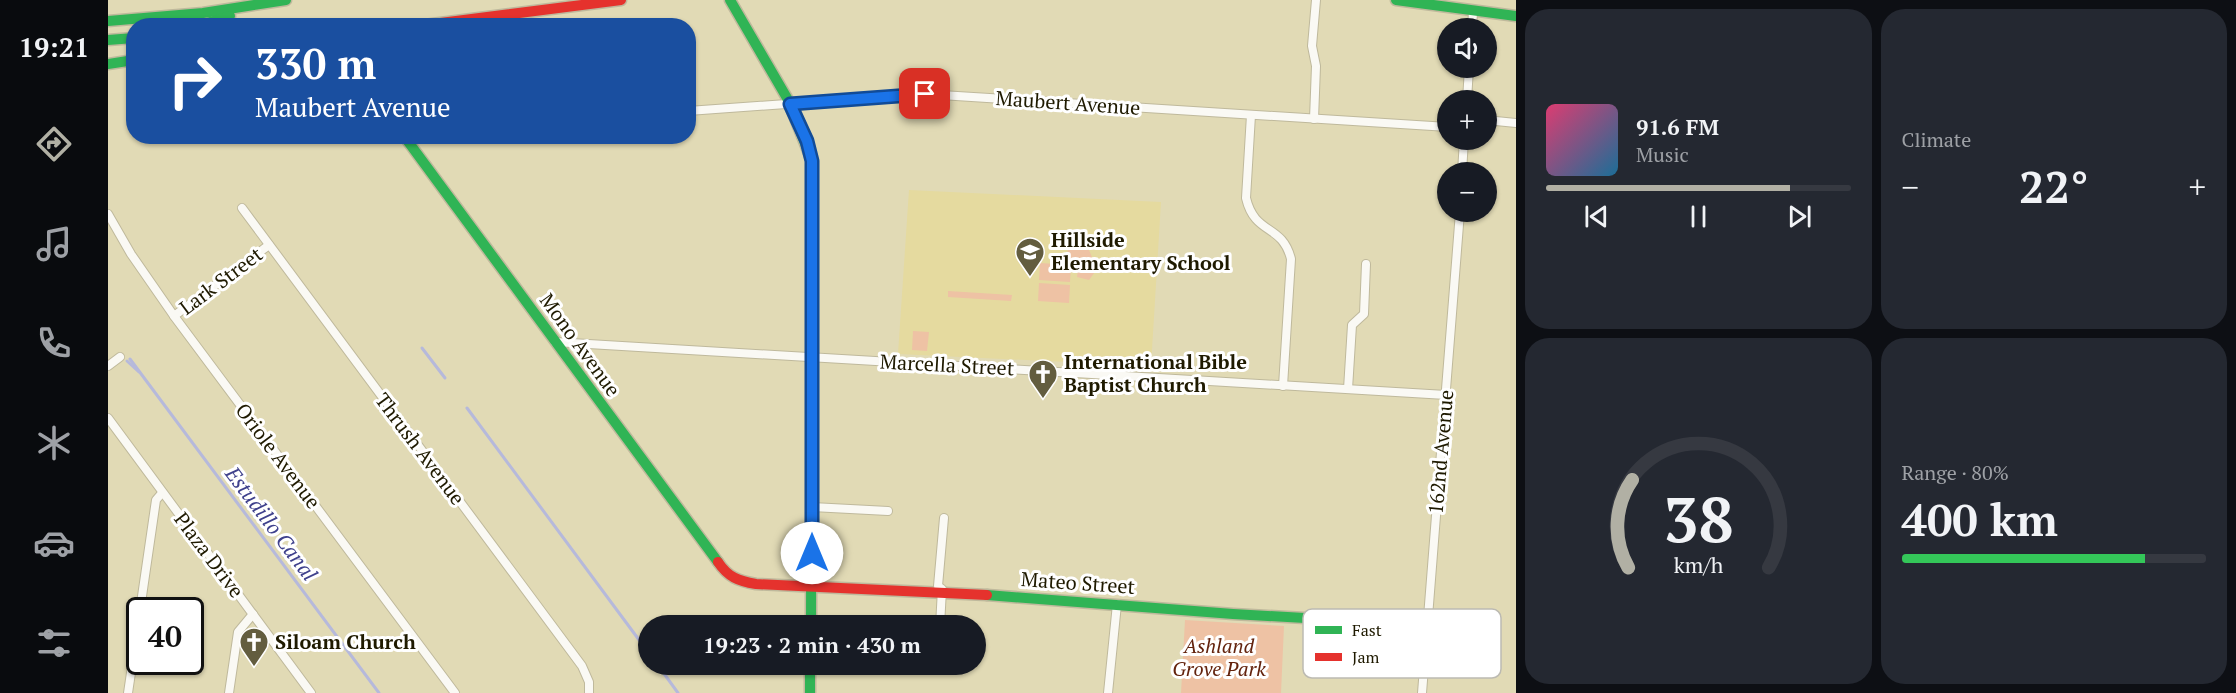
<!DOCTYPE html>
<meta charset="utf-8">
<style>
:root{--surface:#171b24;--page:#242831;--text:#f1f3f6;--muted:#9ea1a6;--line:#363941;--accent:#b1b0a4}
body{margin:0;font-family:"PT Serif",serif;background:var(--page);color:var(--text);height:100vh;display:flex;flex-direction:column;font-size:22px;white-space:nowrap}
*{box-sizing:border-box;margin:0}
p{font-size:20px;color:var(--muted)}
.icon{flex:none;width:33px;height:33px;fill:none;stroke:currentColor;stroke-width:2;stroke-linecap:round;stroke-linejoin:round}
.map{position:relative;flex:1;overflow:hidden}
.sheet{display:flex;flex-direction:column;gap:9px;padding:9px;background:#0d0f14;width:720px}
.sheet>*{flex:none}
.guide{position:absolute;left:18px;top:18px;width:570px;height:126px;border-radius:24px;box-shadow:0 2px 4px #0004;background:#1a4fa0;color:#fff;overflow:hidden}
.controls{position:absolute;left:1329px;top:18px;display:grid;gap:12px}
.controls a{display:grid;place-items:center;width:60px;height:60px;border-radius:50%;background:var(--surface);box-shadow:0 2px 4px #0004;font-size:30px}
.speed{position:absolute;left:18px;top:597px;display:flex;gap:12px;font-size:30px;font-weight:700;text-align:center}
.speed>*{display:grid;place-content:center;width:78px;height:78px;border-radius:50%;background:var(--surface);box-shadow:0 2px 4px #0004;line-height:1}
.speed .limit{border:3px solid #111;border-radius:9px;background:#fff;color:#111}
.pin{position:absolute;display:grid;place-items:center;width:51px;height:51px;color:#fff;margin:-26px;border-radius:12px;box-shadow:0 3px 9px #0006}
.me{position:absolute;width:66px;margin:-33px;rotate:0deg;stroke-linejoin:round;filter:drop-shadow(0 0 4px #0008)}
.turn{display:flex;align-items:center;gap:21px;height:126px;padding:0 30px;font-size:27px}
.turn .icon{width:78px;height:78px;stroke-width:2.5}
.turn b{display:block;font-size:42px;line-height:51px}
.big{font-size:45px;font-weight:800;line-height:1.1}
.sheet .tile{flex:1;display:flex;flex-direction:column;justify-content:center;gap:9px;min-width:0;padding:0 21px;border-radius:24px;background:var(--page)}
.sheet .dial{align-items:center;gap:0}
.dial svg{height:156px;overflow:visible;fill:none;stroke:var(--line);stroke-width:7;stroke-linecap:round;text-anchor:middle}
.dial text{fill:var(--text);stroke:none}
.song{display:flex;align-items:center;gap:18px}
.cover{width:72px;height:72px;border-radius:9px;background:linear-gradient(135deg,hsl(340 70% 55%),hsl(200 70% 35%))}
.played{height:6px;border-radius:3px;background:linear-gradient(90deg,var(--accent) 80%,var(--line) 80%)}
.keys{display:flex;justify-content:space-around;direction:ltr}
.heat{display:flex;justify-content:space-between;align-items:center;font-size:33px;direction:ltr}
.charge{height:9px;border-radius:4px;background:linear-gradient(90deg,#34c759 80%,var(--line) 0)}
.sheet .tiles{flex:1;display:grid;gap:9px;grid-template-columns:repeat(2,1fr)}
.trip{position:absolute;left:530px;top:615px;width:348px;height:60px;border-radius:30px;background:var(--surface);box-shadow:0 2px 4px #0004;font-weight:800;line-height:60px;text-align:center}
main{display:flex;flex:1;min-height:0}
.tabs{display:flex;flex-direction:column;width:108px;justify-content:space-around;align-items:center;background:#090b0e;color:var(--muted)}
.tabs .icon{width:42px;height:42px}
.tabs .current{color:var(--accent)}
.tabs b{font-size:27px;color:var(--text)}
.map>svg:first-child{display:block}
.built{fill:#e5da9f}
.green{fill:#eec2a4}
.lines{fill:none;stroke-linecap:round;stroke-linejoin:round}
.stream{stroke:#b6b9db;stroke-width:3}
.street-casing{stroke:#bfb99c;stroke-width:10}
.fast-casing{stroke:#bfb99c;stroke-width:13}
.jam-casing{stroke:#bfb99c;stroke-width:13}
.street{stroke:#faf9f4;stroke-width:8}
.fast{stroke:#30b455;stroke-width:10}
.jam{stroke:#e5322d;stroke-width:10}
.route-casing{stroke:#114b97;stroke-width:15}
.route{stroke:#1a73e8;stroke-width:10}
.labels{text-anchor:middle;stroke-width:6;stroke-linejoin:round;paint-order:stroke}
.street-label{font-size:20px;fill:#1f1a00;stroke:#fff}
.poi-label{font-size:20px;font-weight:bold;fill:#1f1a00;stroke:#fff;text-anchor:start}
.park-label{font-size:20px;font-style:italic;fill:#63230d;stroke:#fff}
.water-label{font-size:21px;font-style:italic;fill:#3f418c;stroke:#fff}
.key{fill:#fff;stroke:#bcbab2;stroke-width:1.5}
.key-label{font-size:16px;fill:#1f1a00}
</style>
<main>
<nav class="tabs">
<b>19:21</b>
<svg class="icon current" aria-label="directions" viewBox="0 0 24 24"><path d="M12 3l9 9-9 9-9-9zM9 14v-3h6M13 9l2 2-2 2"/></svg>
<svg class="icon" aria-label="music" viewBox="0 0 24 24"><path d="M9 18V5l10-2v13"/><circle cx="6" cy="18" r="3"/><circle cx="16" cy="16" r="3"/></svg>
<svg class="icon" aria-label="phone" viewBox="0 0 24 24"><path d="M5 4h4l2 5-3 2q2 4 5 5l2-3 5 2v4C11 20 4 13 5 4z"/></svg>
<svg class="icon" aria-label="climate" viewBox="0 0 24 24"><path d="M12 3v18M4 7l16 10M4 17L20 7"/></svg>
<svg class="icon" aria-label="car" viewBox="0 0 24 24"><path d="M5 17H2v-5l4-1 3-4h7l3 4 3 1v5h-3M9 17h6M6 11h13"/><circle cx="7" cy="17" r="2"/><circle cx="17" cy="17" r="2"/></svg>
<svg class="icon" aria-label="filters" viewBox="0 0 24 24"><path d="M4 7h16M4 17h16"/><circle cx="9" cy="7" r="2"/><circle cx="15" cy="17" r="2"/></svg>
</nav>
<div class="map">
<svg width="1408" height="693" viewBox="0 0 1408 693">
<rect width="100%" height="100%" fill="#e1dab5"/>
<path class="built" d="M 801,190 L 1053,202 L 1043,366 L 790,354 Z"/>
<g class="green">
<path d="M 978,243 L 989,269 L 981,280 L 969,277 L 971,262 L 959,258 L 960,247 Z"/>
<path d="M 932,263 L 963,265 L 962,282 L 931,280 Z"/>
<path d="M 931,283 L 962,285 L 961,303 L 930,301 Z"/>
<path d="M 840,291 L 904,295 L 903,301 L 840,297 Z"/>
<path d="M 805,331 L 821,332 L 819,351 L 804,350 Z"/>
<path d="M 1077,620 L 1176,626 L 1173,693 L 1073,693 Z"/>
</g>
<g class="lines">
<g class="stream">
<path d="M 314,348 L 337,378"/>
<path d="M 22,359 L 271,693"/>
<path d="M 19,361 L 31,372"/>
<path d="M 359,408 L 540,652"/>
<path d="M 549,664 L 570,693"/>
</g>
<g class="street-casing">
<g id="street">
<path d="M 1364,28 L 1365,12"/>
<path d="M 1359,100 L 1361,68"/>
<path d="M 580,111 L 817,94 L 1340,127"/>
<path d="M 1143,115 L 1138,198 C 1147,236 1174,223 1183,259 L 1175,386"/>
<path d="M 1206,119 L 1208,66 L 1204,46 L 1208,0"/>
<path d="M 1378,120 L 1408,123"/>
<path d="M 188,136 L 204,136"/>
<path d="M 1354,172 L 1356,140"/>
<path d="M 134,208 L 474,666 L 481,682 L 481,693"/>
<path d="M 0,214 L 23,254 L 66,316 L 347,693"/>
<path d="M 66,316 L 161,245"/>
<path d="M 447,342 L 1338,395"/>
<path d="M 0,366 L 12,357"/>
<path d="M 1240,389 L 1244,325 L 1256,314 L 1258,264"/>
<path d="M 0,418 L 203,693"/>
<path d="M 704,507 L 780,511"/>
<path d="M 32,610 L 48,500 L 54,493"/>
<path d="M 832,626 L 834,589 L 830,586 L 836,518"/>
<path d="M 830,670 L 830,664"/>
<path d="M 20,693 L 32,612"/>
<path d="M 121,693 L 130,632 L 145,614"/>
<path d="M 1000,693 L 1009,604"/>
<path d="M 1314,693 L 1352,212"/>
</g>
</g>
<g class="fast-casing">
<g id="fast">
<path d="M 622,0 L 679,98 L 704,161 L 703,626"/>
<path d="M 1288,0 L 1408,16"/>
<path d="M 0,21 L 95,13 L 178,0"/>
<path d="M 89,26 L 122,16"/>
<path d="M 0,40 L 26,38"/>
<path d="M 0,64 L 26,60"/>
<path d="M 296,136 L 610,562"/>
<path d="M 879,595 L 1125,614 L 1319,625"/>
<path d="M 702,664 L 702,693"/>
</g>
</g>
<g class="jam-casing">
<g id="jam">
<path d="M 309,26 L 513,0"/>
<path d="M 610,562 C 620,577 630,581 648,584 L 879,595"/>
</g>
</g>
<use href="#street" class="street"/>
<use href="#fast" class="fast"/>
<use href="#jam" class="jam"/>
</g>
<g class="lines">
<g class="route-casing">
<path id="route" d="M 704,553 L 704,161 L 699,141 L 682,104 L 817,94"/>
</g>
<use href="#route" class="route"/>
</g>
<defs>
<g id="school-pin" transform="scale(1.5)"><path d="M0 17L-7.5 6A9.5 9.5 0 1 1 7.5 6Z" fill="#635d3f" stroke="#fff"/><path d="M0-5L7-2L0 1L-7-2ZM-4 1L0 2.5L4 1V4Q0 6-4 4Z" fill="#fff"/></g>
<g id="church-pin" transform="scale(1.5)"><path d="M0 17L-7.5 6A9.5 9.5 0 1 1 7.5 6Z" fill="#635d3f" stroke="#fff"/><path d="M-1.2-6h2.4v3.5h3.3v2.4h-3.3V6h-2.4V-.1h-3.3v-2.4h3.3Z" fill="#fff"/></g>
</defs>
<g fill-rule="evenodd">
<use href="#school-pin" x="922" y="252"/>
<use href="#church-pin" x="935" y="374"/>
<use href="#church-pin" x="146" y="642"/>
</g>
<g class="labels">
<g class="street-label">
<text transform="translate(960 103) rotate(4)" y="7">Maubert Avenue</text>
<text transform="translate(113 281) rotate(-37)" y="7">Lark Street</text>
<text transform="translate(472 345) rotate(54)" y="7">Mono Avenue</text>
<text transform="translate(839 365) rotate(3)" y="7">Marcella Street</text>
<text transform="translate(312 449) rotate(53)" y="7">Thrush Avenue</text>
<text transform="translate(1333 452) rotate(-85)" y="7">162nd Avenue</text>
<text transform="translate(170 456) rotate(53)" y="7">Oriole Avenue</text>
<text transform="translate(101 555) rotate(53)" y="7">Plaza Drive</text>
<text transform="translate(970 583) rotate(4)" y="7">Mateo Street</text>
</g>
<g class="poi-label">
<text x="943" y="247">Hillside<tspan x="943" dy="23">Elementary School</tspan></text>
<text x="956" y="369">International Bible<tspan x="956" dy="23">Baptist Church</tspan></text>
<text x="167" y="649">Siloam Church</text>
</g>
<g class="park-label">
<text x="1111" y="653">Ashland<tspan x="1111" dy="23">Grove Park</tspan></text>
</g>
<g class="water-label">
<text transform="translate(163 524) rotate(53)" y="7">Estudillo Canal</text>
</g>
</g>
<rect x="1195" y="609" width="198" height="69" rx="9" class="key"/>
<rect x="1207" y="626" width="27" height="8" fill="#30b455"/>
<rect x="1207" y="653" width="27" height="8" fill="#e5322d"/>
<g class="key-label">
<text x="1244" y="636">Fast</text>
<text x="1244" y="663">Jam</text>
</g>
</svg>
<div class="controls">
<a><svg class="icon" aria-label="sound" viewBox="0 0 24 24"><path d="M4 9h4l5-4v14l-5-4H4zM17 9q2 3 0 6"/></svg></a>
<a>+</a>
<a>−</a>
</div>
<div class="speed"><div class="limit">40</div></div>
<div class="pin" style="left:817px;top:94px;background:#d93025"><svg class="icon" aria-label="arrive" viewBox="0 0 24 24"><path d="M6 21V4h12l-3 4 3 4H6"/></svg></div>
<svg class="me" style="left:704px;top:553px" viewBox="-20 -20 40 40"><circle r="19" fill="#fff"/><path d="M0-13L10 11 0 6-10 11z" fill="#1a73e8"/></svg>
<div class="trip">19:23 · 2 min · 430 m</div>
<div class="guide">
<div class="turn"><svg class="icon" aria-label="right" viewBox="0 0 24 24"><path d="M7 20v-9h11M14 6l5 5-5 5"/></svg><div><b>330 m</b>Maubert Avenue</div></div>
</div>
</div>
<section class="sheet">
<div class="tiles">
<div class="tile">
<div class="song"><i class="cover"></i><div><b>91.6 FM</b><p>Music</p></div></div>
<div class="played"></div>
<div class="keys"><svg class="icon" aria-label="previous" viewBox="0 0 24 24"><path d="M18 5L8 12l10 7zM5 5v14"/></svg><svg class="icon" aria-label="pause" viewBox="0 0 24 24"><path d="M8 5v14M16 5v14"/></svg><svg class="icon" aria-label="next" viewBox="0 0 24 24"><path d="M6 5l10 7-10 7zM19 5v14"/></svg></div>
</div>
<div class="tile"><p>Climate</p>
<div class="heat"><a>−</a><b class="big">22°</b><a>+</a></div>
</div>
<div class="tile dial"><svg viewBox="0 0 100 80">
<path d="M14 69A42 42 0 1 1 86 69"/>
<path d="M14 69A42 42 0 0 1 16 24" stroke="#b1b0a4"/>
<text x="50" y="56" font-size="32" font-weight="700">38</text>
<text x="50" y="72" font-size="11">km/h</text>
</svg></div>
<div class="tile"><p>Range · 80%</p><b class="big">400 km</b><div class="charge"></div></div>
</div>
</section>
</main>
